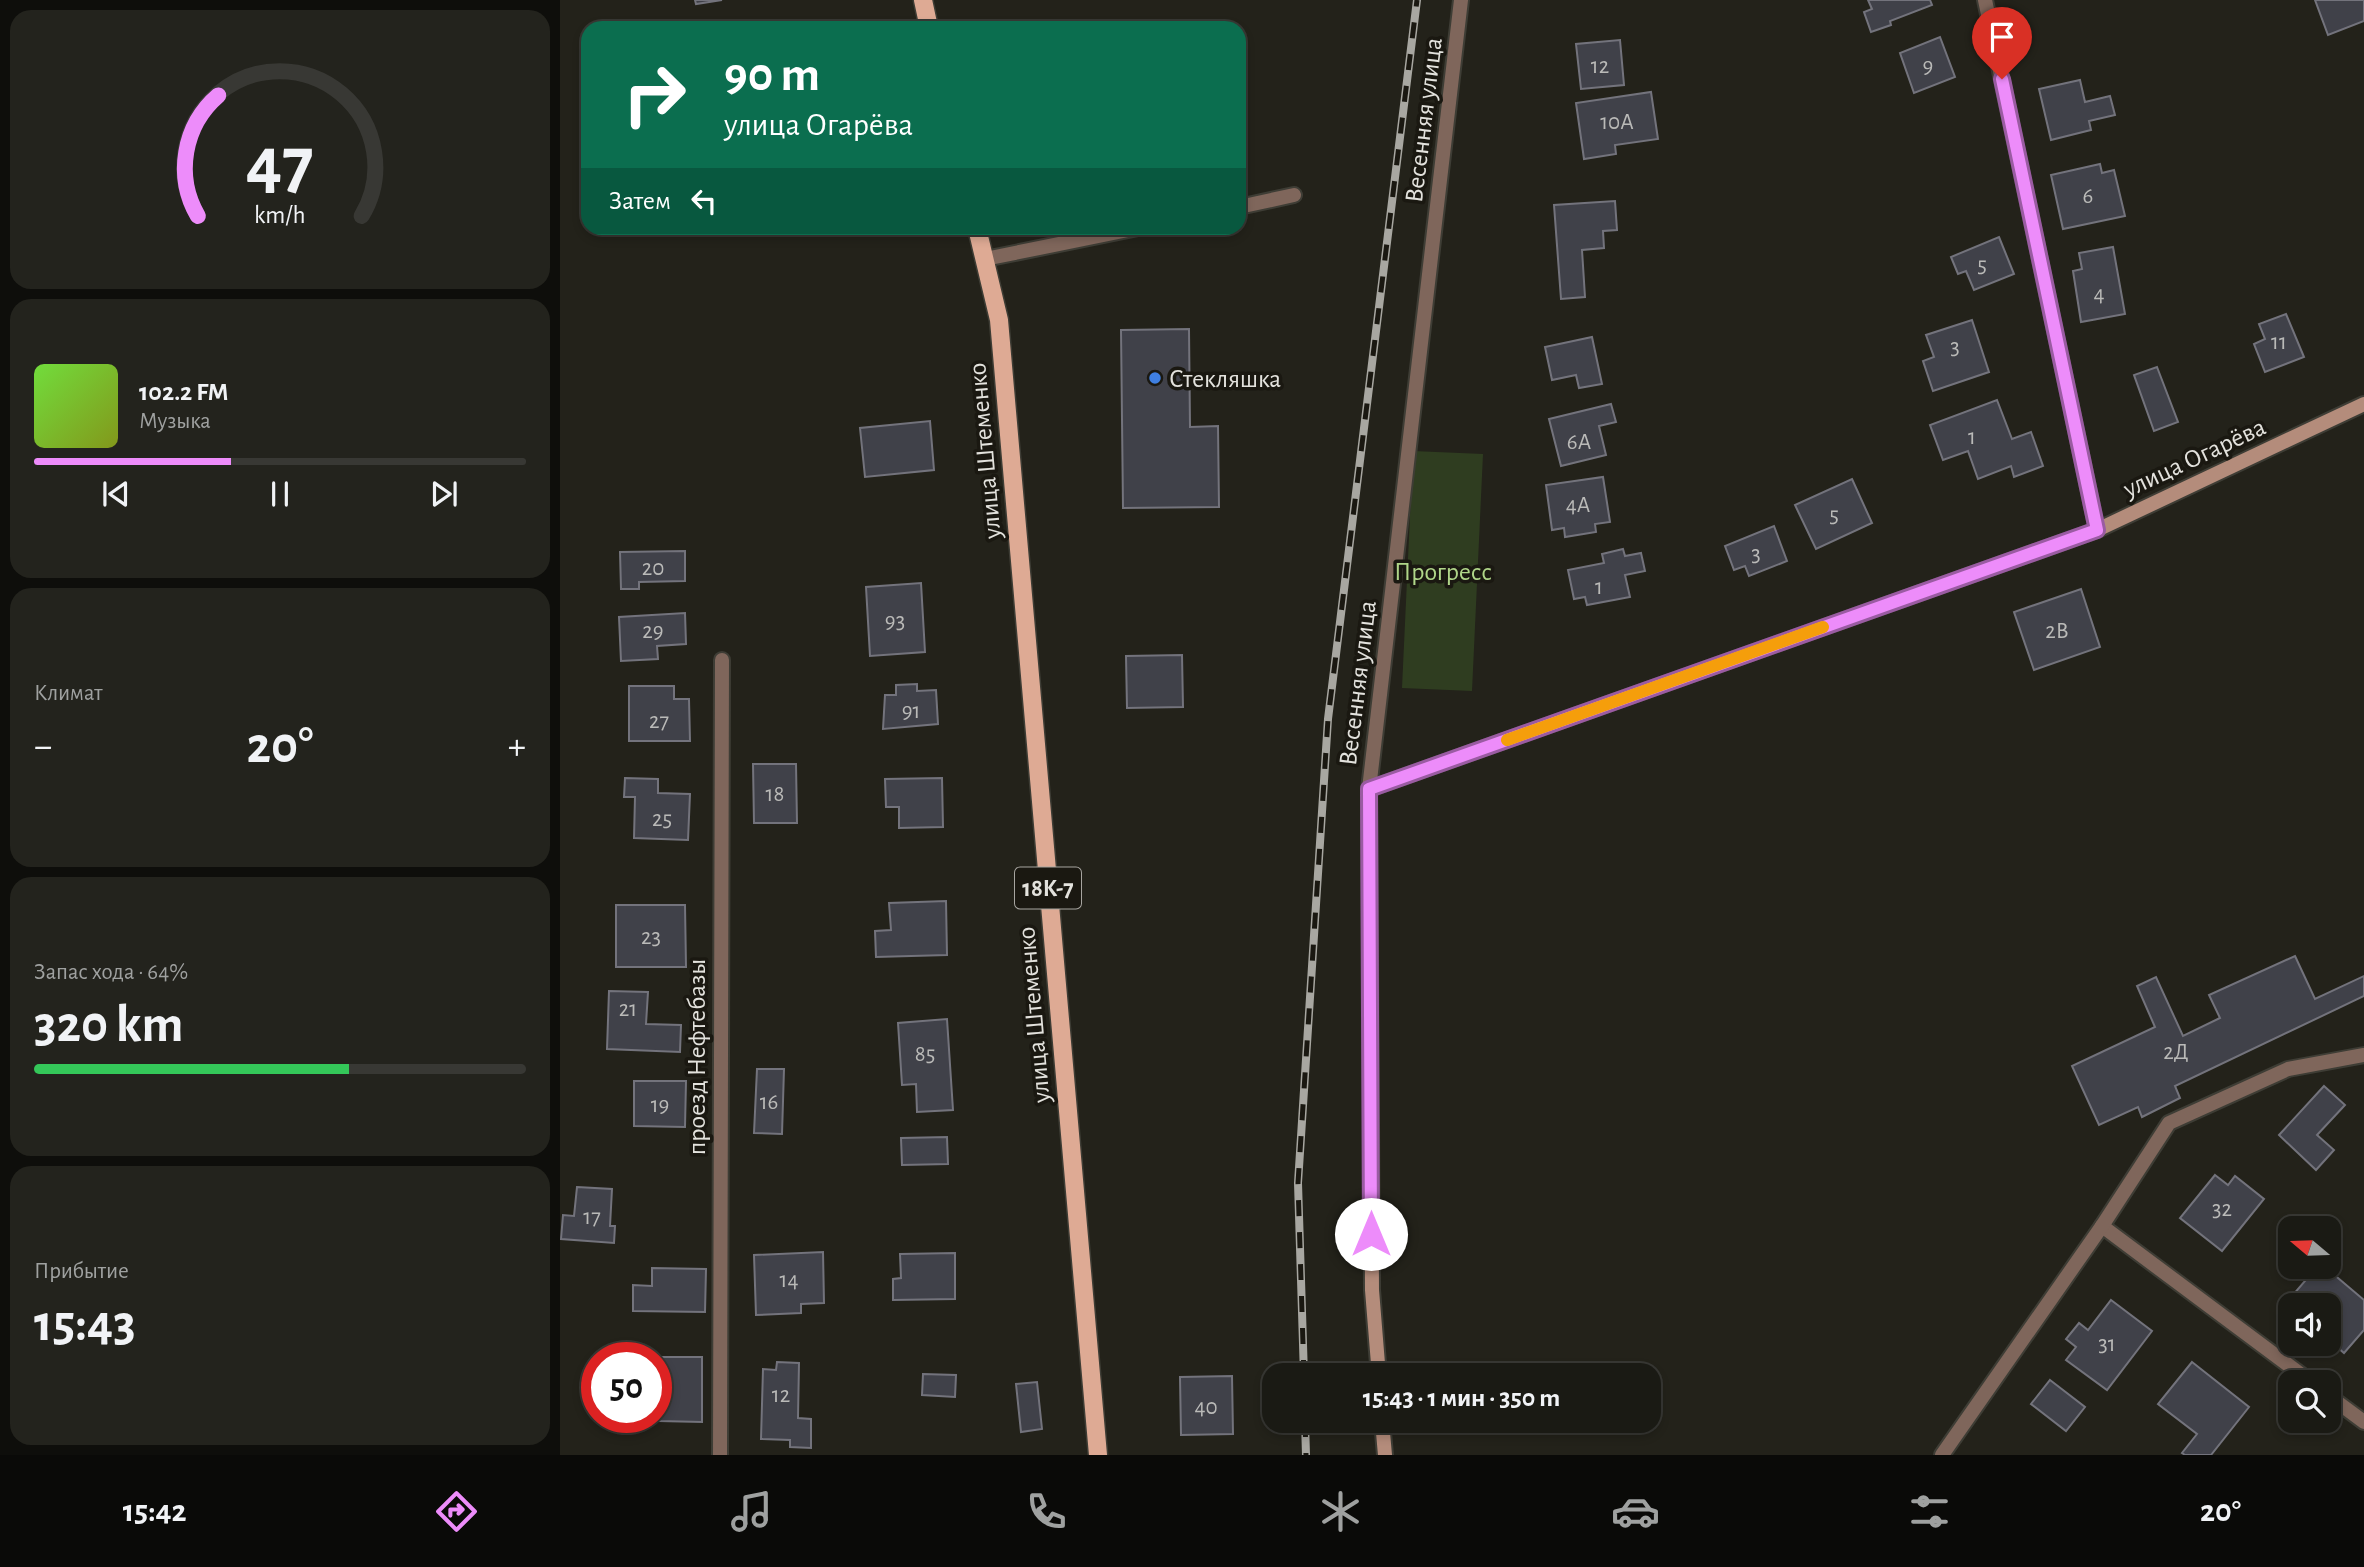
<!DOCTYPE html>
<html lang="ru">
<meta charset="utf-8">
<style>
:root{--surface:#1a1a14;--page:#23231d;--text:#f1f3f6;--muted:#9fa1a0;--line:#383834;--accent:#ed8cfa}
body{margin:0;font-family:"Alegreya Sans",sans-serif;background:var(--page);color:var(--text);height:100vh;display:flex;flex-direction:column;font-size:26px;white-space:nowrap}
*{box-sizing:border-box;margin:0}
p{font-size:23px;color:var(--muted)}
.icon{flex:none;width:38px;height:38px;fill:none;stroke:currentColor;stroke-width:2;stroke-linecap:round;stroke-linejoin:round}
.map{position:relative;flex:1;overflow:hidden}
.panel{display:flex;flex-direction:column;gap:10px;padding:10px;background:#0e0e0b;width:560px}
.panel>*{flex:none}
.banner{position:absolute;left:21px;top:21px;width:665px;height:214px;border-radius:21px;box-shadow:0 4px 10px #0003,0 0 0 2px var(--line);background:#0b6e4f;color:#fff;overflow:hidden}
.needle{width:46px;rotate:289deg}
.tools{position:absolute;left:1718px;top:1216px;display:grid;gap:14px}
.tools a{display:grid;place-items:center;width:63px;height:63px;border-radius:14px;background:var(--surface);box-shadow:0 4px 10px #0003,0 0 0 2px var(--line);font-size:35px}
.speed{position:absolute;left:21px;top:1342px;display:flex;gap:14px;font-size:35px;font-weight:700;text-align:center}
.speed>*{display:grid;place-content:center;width:91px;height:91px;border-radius:50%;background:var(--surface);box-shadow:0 4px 10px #0003,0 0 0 2px var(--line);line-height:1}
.speed .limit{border:10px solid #d22;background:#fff;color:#111}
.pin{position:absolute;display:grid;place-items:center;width:60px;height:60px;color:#fff;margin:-72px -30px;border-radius:50% 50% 50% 0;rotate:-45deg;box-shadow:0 0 7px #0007}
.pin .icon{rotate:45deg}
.me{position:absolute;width:77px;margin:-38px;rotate:0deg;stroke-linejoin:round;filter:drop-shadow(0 0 5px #0008)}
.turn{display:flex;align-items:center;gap:24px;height:147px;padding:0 28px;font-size:32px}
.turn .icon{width:91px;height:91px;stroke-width:2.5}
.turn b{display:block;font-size:49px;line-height:60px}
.then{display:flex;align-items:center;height:66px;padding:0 28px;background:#0003;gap:14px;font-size:26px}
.big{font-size:52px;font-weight:700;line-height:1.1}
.panel .widget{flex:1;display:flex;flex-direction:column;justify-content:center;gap:10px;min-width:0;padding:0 24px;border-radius:21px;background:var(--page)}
.panel .dial{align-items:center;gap:0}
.dial svg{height:182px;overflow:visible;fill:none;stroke:var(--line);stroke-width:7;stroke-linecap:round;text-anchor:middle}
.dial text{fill:var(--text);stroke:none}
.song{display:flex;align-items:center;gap:21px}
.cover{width:84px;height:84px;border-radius:10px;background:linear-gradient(135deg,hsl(100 70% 55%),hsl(70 70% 35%))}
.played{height:7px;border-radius:4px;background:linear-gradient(90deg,var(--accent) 40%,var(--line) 40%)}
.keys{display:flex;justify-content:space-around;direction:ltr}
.heat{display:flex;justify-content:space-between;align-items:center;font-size:38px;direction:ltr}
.charge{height:10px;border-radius:5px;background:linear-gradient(90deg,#34c759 64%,var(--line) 0)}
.trip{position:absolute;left:702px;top:1363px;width:399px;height:70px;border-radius:21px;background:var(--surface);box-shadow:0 4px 10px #0003,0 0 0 2px var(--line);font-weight:700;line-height:70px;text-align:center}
.tabs{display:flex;height:112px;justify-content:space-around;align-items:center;background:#0a0a08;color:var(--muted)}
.tabs .icon{width:49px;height:49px}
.tabs .on{color:var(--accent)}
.tabs b{font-size:32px;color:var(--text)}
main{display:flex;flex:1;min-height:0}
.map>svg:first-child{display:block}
.green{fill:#2f3d20}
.building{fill:#404149;stroke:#73737c;stroke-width:2}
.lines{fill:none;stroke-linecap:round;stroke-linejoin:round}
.minor-casing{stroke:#3e3d35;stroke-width:18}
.secondary-casing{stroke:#3e3d35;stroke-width:18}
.primary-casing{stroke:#3e3d35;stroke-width:21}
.minor{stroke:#7f665b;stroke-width:14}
.secondary{stroke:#b48c7b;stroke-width:14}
.primary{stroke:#deaa94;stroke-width:18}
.rail-casing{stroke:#a8a7a1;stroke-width:8}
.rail{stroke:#1a1811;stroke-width:5;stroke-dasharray:16;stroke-linecap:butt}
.route-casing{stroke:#9a5ba2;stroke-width:18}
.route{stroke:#ed8cfa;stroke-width:12}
.slow{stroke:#f59e0b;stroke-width:12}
.shop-dot{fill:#3f7fe0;stroke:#1a1811;stroke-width:2.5}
.labels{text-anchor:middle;stroke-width:7;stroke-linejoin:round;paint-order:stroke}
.number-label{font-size:23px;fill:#babab8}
.shield{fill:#1a1811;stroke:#a7a5a0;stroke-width:2}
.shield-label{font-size:24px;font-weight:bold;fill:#e3e2dd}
.street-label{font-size:26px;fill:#e3e2dd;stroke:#1a1811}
.poi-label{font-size:26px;fill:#e3e2dd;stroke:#1a1811;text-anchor:start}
.park-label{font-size:26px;fill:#b0d689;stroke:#1a1811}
</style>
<main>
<section class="panel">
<div class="widget dial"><svg viewBox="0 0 100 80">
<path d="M14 69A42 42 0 1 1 86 69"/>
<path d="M14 69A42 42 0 0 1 23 16" stroke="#ed8cfa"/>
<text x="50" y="56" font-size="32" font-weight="700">47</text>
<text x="50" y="72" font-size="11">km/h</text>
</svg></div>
<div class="widget">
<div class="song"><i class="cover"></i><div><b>102.2 FM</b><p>Музыка</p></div></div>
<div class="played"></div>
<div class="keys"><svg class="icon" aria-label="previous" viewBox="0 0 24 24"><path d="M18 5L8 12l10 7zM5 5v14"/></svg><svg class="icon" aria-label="pause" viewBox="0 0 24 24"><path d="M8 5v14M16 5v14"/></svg><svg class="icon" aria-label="next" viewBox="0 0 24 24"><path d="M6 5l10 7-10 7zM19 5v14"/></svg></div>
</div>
<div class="widget"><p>Климат</p>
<div class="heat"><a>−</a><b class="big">20°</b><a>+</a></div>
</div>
<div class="widget"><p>Запас хода · 64%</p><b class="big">320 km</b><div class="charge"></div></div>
<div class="widget"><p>Прибытие</p><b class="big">15:43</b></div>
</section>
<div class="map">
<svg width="1804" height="1455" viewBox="0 0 1804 1455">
<rect width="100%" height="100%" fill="#23221a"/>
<path class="green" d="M 853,451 L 923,454 L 912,691 L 842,688 Z"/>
<g class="building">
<path d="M 135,0 L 162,0 L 136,4 Z"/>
<path d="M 1308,0 L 1370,0 L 1372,5 L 1330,21 L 1331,25 L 1311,32 L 1304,12 L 1312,9 Z"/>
<path d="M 1755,0 L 1804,0 L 1804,21 L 1768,35 Z"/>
<path d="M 1380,37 L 1395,77 L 1354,93 L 1340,53 Z"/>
<path d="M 1060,40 L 1064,85 L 1021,89 L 1016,44 Z"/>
<path d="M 1520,80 L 1525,102 L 1550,96 L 1555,115 L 1529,121 L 1531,130 L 1491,140 L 1479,89 Z"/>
<path d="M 1091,92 L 1098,139 L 1055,145 L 1056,154 L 1024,159 L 1016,103 Z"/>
<path d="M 1540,164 L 1542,173 L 1554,170 L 1565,216 L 1503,229 L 1491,175 Z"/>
<path d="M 1055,201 L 1057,230 L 1043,231 L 1044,248 L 1022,250 L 1025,297 L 1001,299 L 994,205 Z"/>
<path d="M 1439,237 L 1454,274 L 1414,290 L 1406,271 L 1398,274 L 1391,257 Z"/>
<path d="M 1553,247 L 1565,314 L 1521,322 L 1513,271 L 1522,269 L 1519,253 Z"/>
<path d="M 1726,314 L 1744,357 L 1705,372 L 1694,344 L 1705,339 L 1699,324 Z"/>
<path d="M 1412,320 L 1429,372 L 1373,391 L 1363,361 L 1374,357 L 1366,335 Z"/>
<path d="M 629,329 L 630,427 L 658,426 L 659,507 L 563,508 L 561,330 Z"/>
<path d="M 1032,337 L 1042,384 L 1019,388 L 1016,375 L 992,380 L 985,347 Z"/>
<path d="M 1597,367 L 1618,422 L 1594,431 L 1574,375 Z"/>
<path d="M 1437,400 L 1452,439 L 1471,432 L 1483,466 L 1454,477 L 1451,466 L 1418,479 L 1408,451 L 1383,460 L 1370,425 Z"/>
<path d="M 1051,404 L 1056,422 L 1039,426 L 1046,455 L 1001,466 L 989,419 Z"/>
<path d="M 370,421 L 374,470 L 305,477 L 300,428 Z"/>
<path d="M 1043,477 L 1050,522 L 1035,524 L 1036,532 L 1005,537 L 1004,528 L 992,530 L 986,485 Z"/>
<path d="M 1292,479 L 1312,523 L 1256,549 L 1235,505 Z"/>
<path d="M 1214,526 L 1227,561 L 1189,576 L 1185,566 L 1174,570 L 1165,546 Z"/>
<path d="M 1063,549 L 1065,556 L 1081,553 L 1085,571 L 1065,575 L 1070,597 L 1027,605 L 1025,597 L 1014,599 L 1008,570 L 1044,563 L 1042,554 Z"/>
<path d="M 125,551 L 125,581 L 79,582 L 79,589 L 61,589 L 60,552 Z"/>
<path d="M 361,583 L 365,652 L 310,656 L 306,587 Z"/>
<path d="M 1521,589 L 1540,647 L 1474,670 L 1454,612 Z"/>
<path d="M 125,613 L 126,644 L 97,646 L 98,659 L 61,661 L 59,617 Z"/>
<path d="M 622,655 L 623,707 L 567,708 L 566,656 Z"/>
<path d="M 357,684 L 357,691 L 376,690 L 378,724 L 323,729 L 325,695 L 336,695 L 336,685 Z"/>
<path d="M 69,686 L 114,686 L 114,699 L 129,699 L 130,741 L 69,741 Z"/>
<path d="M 193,764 L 236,764 L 237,823 L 194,823 Z"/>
<path d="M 65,778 L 98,779 L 98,793 L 130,794 L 128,840 L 74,838 L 75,797 L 64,797 Z"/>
<path d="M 382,778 L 383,827 L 339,828 L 339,807 L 326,807 L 325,779 Z"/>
<path d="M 386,901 L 387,955 L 316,957 L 315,931 L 331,930 L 329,903 Z"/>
<path d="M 56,905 L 125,905 L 126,967 L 56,967 Z"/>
<path d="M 1735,956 L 1755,999 L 1804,976 L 1804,996 L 1615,1086 L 1620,1098 L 1582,1117 L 1578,1107 L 1539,1125 L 1512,1066 L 1595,1027 L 1577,986 L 1596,977 L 1623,1036 L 1660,1018 L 1649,995 Z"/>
<path d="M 49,991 L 88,992 L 86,1024 L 121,1025 L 120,1052 L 47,1049 Z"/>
<path d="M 387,1019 L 393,1110 L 357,1112 L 356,1084 L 342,1085 L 338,1023 Z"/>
<path d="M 197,1069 L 224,1069 L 222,1134 L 194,1133 Z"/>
<path d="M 74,1081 L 126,1081 L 125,1127 L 74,1126 Z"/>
<path d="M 1764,1086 L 1785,1105 L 1757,1135 L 1774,1150 L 1756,1170 L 1719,1135 Z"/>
<path d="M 387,1137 L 388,1164 L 342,1165 L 341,1138 Z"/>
<path d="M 1655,1175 L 1668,1185 L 1675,1176 L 1704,1199 L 1662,1251 L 1620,1218 Z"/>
<path d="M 17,1187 L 52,1189 L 50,1226 L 55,1226 L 54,1243 L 1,1239 L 3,1215 L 14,1216 Z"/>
<path d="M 263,1252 L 264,1303 L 241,1304 L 241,1313 L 196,1315 L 194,1255 Z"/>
<path d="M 395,1253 L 395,1299 L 333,1300 L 333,1279 L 341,1278 L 340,1254 Z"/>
<path d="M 1757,1267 L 1765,1267 L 1804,1300 L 1804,1330 L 1784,1353 L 1769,1340 L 1769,1306 L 1731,1307 L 1726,1303 Z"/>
<path d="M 92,1268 L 146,1269 L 145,1312 L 73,1311 L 73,1285 L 92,1286 Z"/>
<path d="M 1551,1300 L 1592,1331 L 1547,1390 L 1506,1360 L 1516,1347 L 1506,1339 L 1519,1323 L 1528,1330 Z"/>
<path d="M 66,1357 L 142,1357 L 142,1422 L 99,1421 L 96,1358 Z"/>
<path d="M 217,1362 L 239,1363 L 238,1418 L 251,1419 L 251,1448 L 230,1447 L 230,1440 L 201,1439 L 203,1369 L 216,1370 Z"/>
<path d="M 1632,1362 L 1689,1407 L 1651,1455 L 1625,1455 L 1622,1453 L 1637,1434 L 1598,1404 Z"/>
<path d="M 363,1374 L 396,1375 L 395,1397 L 362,1395 Z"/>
<path d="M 672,1376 L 673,1434 L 621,1435 L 620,1377 Z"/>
<path d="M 1490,1380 L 1525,1407 L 1506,1431 L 1471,1404 Z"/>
<path d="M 477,1382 L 482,1429 L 461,1432 L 456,1384 Z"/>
</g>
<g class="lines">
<g class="minor-casing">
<g id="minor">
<path d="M 1425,0 L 1537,530"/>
<path d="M 679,207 L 734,195"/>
<path d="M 425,259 L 578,228"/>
<path d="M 809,789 L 901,0"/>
<path d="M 1542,1226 L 1751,1382"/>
<path d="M 1769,1396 L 1804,1422"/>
<path d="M 160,1455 L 162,660"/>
<path d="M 1382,1455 L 1542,1226 L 1609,1123 L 1728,1069 L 1804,1055"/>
</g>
</g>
<g class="secondary-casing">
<g id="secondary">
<path d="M 819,1376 L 812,1290 L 809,789 L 1537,530 L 1804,404"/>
<path d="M 822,1421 L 825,1455"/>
</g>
</g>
<g class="primary-casing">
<g id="primary">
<path d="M 363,0 L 369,28"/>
<path d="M 417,228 L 439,320 L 538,1455"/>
</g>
</g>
<use href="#minor" class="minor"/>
<use href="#secondary" class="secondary"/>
<use href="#primary" class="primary"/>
<g class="rail-casing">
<g id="rail">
<path d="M 744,1376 L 738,1183 L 768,719 L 857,0"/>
<path d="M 745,1421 L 746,1455"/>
</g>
</g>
<use href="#rail" class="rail"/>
</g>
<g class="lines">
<g class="route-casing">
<path id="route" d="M 811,1234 L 809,789 L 1537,530 L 1442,79"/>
</g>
<use href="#route" class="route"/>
<path class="slow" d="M 947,740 L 1263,627"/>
</g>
<circle class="shop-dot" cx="595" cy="378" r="7"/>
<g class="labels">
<g class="number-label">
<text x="1040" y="73">12</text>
<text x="1368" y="73">9</text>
<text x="1057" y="129">10А</text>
<text x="1528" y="203">6</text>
<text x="1422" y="272">5</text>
<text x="1539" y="301">4</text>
<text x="1719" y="349">11</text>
<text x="1395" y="354">3</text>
<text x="1412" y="444">1</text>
<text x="1019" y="449">6А</text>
<text x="1018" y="512">4А</text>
<text x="1274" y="522">5</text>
<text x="1196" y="561">3</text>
<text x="93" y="575">20</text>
<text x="1039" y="594">1</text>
<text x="335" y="628">93</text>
<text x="93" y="638">29</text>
<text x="1497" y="638">2В</text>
<text x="351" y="718">91</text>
<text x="99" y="728">27</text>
<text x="215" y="801">18</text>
<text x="102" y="826">25</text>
<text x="91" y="944">23</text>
<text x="68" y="1016">21</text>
<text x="1616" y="1059">2Д</text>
<text x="365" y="1061">85</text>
<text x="209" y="1109">16</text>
<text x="100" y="1112">19</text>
<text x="1662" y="1216">32</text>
<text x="32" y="1224">17</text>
<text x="229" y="1287">14</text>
<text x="1547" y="1351">31</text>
<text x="221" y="1402">12</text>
<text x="646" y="1414">40</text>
</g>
<rect class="shield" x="455" y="867.5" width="66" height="41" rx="5"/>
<g class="shield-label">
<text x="488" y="896">18К-7</text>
</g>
<g class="street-label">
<text transform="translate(863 120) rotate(-83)" y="9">Весенняя улица</text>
<text transform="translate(424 451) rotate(-95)" y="9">улица Штеменко</text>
<text transform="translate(1634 457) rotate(-25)" y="9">улица Огарёва</text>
<text transform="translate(797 683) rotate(-83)" y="9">Весенняя улица</text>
<text transform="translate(473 1015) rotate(-95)" y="9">улица Штеменко</text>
<text transform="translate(136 1057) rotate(-90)" y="9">проезд Нефтебазы</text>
</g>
<g class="poi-label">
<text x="609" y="387">Стекляшка</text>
</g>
<g class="park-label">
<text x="883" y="580">Прогресс</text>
</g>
</g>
</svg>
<div class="tools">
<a><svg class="needle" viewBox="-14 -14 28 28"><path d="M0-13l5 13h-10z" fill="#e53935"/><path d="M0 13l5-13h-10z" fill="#9fa1a0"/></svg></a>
<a><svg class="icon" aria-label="sound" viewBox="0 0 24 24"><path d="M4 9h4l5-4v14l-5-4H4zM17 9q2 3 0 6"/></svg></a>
<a><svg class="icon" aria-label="search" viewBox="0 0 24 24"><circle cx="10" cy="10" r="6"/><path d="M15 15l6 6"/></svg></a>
</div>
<div class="speed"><div class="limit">50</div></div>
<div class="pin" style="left:1442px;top:79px;background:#d93025"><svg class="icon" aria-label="arrive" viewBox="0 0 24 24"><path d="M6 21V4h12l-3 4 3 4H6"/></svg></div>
<svg class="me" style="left:811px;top:1234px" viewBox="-20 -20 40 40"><circle r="19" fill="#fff"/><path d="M0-13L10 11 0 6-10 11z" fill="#ed8cfa"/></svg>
<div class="trip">15:43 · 1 мин · 350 m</div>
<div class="banner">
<div class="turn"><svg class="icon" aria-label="right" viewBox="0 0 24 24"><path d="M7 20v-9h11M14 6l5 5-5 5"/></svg><div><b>90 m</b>улица Огарёва</div></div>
<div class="then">Затем<svg class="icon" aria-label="left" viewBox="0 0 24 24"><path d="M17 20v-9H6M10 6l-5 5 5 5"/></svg></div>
</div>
</div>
</main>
<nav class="tabs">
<b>15:42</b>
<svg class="icon on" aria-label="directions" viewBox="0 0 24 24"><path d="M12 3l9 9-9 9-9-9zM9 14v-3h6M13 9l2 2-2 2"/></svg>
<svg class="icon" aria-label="music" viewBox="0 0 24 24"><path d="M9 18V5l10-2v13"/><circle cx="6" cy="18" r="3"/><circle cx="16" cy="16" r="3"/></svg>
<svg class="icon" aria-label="phone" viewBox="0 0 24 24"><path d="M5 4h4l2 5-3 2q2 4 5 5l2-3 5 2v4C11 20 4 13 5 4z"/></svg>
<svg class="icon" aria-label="climate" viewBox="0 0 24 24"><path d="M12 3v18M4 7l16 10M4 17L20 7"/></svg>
<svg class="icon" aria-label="car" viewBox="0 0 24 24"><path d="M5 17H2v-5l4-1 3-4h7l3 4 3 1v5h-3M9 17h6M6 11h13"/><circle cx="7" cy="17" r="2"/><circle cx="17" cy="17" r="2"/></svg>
<svg class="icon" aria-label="filters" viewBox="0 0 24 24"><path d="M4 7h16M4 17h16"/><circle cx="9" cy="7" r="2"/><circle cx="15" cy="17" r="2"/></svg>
<b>20°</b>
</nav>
